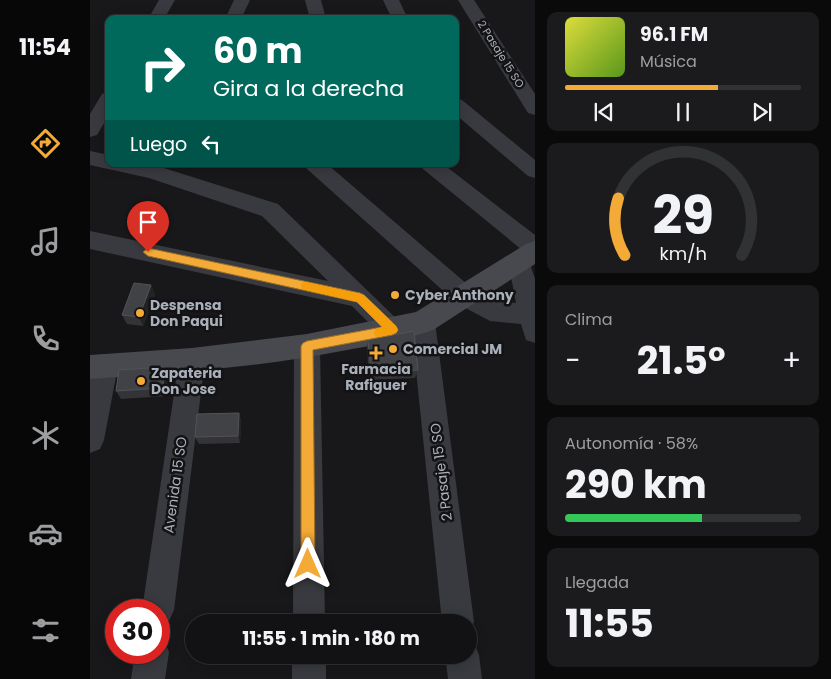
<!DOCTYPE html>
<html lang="es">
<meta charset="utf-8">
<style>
:root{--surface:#121214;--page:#1b1b1d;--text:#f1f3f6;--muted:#9c9ea0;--line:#313234;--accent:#f3aa37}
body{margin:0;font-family:Poppins,sans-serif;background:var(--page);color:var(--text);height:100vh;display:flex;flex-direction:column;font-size:19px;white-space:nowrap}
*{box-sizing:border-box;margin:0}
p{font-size:16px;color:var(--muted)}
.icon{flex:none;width:28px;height:28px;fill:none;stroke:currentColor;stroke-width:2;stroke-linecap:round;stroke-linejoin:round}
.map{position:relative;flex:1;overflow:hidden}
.side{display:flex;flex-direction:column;gap:12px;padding:12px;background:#0a0a0b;width:296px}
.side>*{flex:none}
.top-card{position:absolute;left:15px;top:15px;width:354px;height:152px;border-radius:10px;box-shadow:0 2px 12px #0003,0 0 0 1px var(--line);background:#00695c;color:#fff;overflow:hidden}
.speed{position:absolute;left:15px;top:599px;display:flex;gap:10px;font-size:25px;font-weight:700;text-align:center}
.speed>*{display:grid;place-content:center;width:65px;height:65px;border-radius:50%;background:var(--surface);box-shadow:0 2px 12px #0003,0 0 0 1px var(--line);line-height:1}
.speed .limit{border:8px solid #d22;background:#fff;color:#111}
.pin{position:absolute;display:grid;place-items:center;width:42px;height:42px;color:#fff;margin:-51px -21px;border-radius:50% 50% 50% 0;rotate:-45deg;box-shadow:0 0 5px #0007}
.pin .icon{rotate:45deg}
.me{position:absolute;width:55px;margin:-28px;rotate:0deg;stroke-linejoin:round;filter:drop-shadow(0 0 4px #0008)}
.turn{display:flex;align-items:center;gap:18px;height:105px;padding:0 25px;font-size:22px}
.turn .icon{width:65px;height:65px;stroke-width:2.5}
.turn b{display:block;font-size:35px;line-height:42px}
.then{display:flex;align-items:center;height:48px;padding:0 25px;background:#0003;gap:10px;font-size:19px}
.big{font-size:38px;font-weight:700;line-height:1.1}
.side .tile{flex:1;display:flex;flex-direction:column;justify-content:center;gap:8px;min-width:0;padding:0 18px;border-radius:10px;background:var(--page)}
.side .dial{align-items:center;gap:0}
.dial svg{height:130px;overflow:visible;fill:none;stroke:var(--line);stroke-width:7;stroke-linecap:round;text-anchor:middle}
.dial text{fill:var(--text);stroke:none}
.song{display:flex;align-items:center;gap:15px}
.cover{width:60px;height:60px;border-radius:8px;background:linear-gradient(135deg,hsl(60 70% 55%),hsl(90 70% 35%))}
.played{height:5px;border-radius:2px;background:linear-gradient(90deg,var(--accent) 65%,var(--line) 65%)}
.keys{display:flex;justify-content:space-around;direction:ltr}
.heat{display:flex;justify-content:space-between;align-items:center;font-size:28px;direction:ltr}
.charge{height:8px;border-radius:4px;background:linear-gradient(90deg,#34c759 58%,var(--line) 0)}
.trip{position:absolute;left:95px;top:614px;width:292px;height:50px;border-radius:25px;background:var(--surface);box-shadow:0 2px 12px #0003,0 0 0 1px var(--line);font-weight:700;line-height:50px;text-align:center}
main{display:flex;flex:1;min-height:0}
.menu{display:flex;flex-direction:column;width:90px;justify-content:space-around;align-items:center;background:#070708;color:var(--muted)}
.menu .icon{width:35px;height:35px}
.menu .current{color:var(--accent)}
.menu b{font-size:22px;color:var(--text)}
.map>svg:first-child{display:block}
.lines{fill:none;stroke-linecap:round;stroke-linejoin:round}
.street{fill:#393a3f;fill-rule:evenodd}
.secondary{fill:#47494f;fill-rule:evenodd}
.wall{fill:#343438}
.shaded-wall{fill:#232326}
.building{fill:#414246;stroke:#515358}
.route{fill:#f3aa37;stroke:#9e6e24}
.slow{fill:#f59e0b}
.poi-dot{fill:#f3aa37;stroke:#131315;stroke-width:2}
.labels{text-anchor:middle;stroke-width:5;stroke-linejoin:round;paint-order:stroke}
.far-street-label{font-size:11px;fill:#aab0ba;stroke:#131315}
.poi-label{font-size:14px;font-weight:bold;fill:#aab0ba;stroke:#131315;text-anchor:start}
.street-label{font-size:14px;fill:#aab0ba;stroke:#131315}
</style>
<main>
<nav class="menu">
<b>11:54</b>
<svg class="icon current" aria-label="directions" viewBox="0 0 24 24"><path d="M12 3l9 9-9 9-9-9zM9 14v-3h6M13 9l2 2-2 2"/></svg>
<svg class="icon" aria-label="music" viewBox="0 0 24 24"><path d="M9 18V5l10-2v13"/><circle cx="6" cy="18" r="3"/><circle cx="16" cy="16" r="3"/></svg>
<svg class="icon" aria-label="phone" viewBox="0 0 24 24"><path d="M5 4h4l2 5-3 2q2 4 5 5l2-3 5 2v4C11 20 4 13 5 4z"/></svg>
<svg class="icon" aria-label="climate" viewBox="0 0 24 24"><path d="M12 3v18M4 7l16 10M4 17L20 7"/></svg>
<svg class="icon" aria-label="car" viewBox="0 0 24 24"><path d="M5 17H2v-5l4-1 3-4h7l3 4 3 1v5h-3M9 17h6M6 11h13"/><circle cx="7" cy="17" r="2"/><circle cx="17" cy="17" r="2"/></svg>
<svg class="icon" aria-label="filters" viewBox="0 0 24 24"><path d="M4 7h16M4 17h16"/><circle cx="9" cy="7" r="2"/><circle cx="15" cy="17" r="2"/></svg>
</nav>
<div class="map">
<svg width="445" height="679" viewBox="0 0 445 679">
<rect width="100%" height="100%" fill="#18181a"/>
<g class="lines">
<g class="street">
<path d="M 69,0 L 85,0 L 74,19 L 58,19 Z"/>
<path d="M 144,0 L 160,0 L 151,19 L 135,19 Z"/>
<path d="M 215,0 L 231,0 L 236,19 L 220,19 Z"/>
<path d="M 293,0 L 309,0 L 318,19 L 302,19 Z"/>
<path d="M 368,0 L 384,0 L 445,94 L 445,115 L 438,113 Z"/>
<path d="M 19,92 L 19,115 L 7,135 L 0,137 L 0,114 L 12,94 Z"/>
<path d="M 365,98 L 372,100 L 445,160 L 445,178 L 438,176 L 365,114 Z"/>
<path d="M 0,151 L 19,155 L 19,164 L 61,164 L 188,204 L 311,323 L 314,330 L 311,337 L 302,341 L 293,337 L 262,306 L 0,249 L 0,231 L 238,281 L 172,216 L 59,178 L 0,165 Z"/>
<path d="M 214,164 L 237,164 L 384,290 L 404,301 L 426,303 L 418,261 L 421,255 L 429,252 L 437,255 L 445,279 L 445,343 L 436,340 L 431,324 L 400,321 L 368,304 L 217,169 Z"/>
<path d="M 330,164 L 353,164 L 445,235 L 445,257 L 437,254 L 333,169 Z"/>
<path d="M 333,312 L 342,315 L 345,322 L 384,622 L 379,634 L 379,622 L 352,622 L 321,322 L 324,315 Z"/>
<path d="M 217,335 L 226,338 L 230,346 L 235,622 L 203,622 L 204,346 L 208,338 Z"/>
<path d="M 102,349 L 111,352 L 115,360 L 84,610 L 79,621 L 69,626 L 69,610 L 52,610 L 89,360 L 93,352 Z"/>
<path d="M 15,355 L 24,358 L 28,366 L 14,440 L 10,449 L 0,453 L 0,376 L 6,358 Z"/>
<path d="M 69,638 L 74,640 L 79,652 L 75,679 L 41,679 L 45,652 L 69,652 Z"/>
<path d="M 379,641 L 384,643 L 389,655 L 392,679 L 358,679 L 355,655 L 379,655 Z"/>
<rect x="202" y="655" width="34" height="24"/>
</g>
<path class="secondary" d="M 445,241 L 445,264 L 343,330 C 315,340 286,345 257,350 C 172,367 86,373 0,379 L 0,355 L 102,348 L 217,334 L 326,312 L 436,244 Z"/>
</g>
<g class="wall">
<path d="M 61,285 L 65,295 L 53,326 L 37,324 L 32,315 Z"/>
<path d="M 278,340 L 328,370 L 325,378 L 279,380 L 277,348 Z"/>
<path d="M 74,367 L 78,376 L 77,396 L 31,399 L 26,391 Z"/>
<path d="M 149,413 L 151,421 L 150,443 L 109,444 L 105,437 Z"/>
</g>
<g class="shaded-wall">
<path d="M 61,285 L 65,295 L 53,326 L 49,317 Z"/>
<path d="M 74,367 L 78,376 L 77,396 L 73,388 Z"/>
<path d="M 149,413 L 151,421 L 150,443 L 148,436 Z"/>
</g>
<g class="building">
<path d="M 44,283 L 61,285 L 49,317 L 32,315 Z"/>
<path d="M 324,331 L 328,370 L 281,371 L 278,340 Z"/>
<path d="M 74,367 L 73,388 L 26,391 L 29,370 Z"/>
<path d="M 149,413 L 148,436 L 105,437 L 107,414 Z"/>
</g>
<path class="route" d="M 58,248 L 270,293 L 274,295 L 306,326 L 308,330 L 306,333 L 302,335 L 223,350 L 225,564 L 223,569 L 218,571 L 213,569 L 211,564 L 211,346 L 213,343 L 217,341 L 292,327 L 267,302 L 58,256 L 53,252 Z"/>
<path class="slow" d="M 216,282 L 274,295 L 306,326 L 308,330 L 306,333 L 289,337 L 285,336 L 284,332 L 285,329 L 292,327 L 267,302 L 212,289 L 211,286 L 212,283 Z"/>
<g class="poi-dot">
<circle cx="305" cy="295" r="5"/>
<circle cx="50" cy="313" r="5"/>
<circle cx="303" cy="349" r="5"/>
<path d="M283.5 345.5h5v5h5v5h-5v5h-5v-5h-5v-5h5z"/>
<circle cx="51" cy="381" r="5"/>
</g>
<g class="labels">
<g class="far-street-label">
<text transform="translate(411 54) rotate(58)" y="4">2 Pasaje 15 SO</text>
</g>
<g class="poi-label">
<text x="315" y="300">Cyber Anthony</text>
<text x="60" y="310">Despensa<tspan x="60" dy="16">Don Paqui</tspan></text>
<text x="313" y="354">Comercial JM</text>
<text x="286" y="374" text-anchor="middle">Farmacia<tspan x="286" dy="16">Rafiguer</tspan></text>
<text x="61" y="378">Zapateria<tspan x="61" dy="16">Don Jose</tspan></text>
</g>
<g class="street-label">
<text transform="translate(351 472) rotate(-97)" y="5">2 Pasaje 15 SO</text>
<text transform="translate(85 485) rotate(-82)" y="5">Avenida 15 SO</text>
</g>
</g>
</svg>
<div class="speed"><div class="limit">30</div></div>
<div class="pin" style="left:58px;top:252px;background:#d93025"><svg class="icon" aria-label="arrive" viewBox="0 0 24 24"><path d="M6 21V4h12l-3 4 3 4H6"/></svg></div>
<svg class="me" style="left:218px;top:564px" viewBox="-20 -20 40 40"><path d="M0-17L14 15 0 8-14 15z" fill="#f3aa37" stroke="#fff" stroke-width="4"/></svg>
<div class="trip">11:55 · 1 min · 180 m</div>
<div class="top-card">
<div class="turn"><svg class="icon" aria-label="right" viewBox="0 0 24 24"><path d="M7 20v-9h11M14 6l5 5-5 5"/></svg><div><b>60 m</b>Gira a la derecha</div></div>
<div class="then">Luego<svg class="icon" aria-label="left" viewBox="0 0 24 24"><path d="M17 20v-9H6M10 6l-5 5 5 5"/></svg></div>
</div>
</div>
<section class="side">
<div class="tile">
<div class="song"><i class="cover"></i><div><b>96.1 FM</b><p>Música</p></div></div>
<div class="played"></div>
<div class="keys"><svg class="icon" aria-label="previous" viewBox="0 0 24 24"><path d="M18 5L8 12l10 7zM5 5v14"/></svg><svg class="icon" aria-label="pause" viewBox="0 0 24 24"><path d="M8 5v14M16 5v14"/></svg><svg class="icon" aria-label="next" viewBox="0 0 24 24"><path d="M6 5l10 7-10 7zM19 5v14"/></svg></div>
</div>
<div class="tile dial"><svg viewBox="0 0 100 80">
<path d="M14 69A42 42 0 1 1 86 69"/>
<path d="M14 69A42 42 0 0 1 10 34" stroke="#f3aa37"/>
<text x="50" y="56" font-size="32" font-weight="700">29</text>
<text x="50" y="72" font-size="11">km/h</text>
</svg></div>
<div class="tile"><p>Clima</p>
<div class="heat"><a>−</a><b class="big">21.5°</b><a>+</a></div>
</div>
<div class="tile"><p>Autonomía · 58%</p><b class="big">290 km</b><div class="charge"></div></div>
<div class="tile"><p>Llegada</p><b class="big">11:55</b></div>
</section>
</main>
